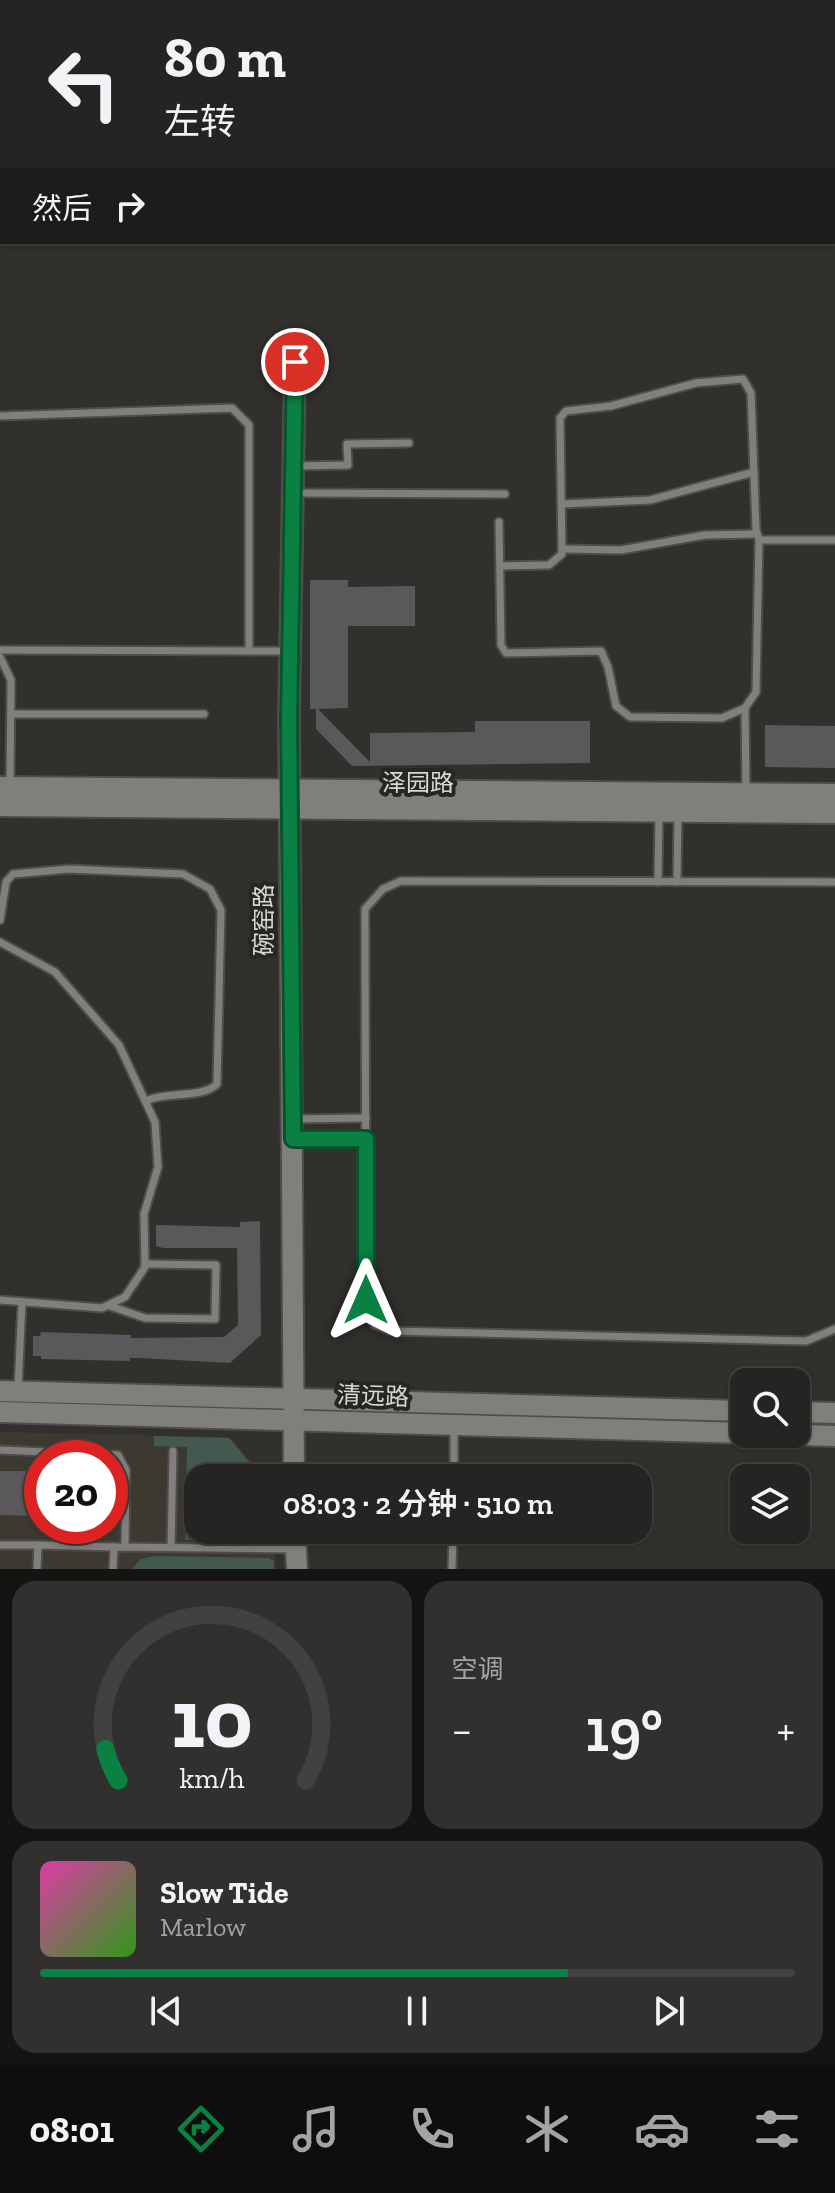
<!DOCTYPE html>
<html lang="zh">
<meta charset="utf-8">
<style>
:root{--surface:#252422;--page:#31302f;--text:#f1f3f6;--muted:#a3a4a5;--line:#424140;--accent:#0b8043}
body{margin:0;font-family:"Zilla Slab","Noto Sans SC",serif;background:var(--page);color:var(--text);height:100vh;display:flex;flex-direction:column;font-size:30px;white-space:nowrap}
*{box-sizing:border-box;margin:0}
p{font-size:26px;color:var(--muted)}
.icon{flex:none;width:44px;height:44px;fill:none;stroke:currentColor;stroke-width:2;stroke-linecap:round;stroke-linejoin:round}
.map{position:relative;height:1569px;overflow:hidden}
.drawer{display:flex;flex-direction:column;gap:12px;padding:12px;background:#141413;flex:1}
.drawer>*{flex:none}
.top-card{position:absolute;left:0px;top:0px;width:836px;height:244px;box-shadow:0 2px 6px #0004,0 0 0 2px var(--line);background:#252422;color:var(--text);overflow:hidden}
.fabs{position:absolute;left:730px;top:1368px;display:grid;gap:16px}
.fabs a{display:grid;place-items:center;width:80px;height:80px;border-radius:16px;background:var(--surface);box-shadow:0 2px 6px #0004,0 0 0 2px var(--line);font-size:40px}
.speed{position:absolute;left:24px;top:1440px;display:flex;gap:16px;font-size:40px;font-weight:700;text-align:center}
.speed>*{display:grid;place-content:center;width:104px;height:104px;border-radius:50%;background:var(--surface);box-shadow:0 2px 6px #0004,0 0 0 2px var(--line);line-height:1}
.speed .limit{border:12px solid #d22;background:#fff;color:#111}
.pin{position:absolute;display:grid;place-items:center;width:68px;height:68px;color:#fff;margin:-34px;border:4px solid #fff;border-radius:50%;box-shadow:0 2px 8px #0007}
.me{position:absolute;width:88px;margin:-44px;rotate:0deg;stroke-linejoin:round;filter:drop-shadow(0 0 6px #0008)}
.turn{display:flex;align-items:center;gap:28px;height:168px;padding:0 32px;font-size:36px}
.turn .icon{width:104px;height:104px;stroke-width:2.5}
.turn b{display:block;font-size:56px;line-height:68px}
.then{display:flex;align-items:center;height:76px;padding:0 32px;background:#0003;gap:16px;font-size:30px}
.big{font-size:60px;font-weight:600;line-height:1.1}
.drawer .tile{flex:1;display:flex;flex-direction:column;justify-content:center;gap:12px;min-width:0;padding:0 28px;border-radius:24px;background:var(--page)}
.drawer .dial{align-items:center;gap:0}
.dial svg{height:208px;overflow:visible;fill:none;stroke:var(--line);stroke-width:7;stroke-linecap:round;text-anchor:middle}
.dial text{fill:var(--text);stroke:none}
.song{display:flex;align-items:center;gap:24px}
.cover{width:96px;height:96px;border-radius:12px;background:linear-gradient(135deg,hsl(320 70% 55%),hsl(110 70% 35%))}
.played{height:8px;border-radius:4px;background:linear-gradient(90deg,var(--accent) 70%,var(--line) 70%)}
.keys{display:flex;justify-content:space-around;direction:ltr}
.heat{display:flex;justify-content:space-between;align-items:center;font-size:44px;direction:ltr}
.drawer .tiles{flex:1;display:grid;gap:12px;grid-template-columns:1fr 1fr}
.tile:last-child{grid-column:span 2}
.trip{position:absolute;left:184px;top:1464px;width:468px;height:80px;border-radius:24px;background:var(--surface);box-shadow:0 2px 6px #0004,0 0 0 2px var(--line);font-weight:600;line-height:80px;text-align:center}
.tab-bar{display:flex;height:128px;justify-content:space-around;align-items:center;background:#0f0e0e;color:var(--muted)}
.tab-bar .icon{width:56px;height:56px}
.tab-bar .current{color:var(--accent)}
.tab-bar b{font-size:36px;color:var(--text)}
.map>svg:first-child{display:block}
.built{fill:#3b3930;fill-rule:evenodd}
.green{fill:#43594f}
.building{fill:#5a585b}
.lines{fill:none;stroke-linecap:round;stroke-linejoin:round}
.lane-casing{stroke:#4e4d4b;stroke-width:11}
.street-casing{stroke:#4e4d4b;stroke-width:18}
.secondary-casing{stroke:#4e4d4b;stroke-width:24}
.lane{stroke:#807f7b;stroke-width:7}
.street{stroke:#807f7b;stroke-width:14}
.secondary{stroke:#807f7b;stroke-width:20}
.route-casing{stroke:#07532c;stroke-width:20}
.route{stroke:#0b8043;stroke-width:14}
.labels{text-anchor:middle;stroke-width:8;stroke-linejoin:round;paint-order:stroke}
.street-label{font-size:24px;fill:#d7d7d5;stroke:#272623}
</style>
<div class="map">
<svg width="835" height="1569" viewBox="0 0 835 1569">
<rect width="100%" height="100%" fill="#31302d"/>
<path class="built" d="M 0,1432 L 230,1437 L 264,1478 L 198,1478 L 198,1530 L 274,1530 L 276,1569 L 0,1569 ZM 42,1458 L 110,1458 L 110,1526 L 42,1526 Z"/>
<g class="green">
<path d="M 154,1436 L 229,1438 L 263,1478 L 198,1478 L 198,1530 L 273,1530 L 273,1538 L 185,1540 L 187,1447 L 154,1446 Z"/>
<path d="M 154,1556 L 268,1558 L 274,1561 L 274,1569 L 132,1569 L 141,1559 Z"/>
</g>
<g class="building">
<path d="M 310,580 L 348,580 L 348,587 L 415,586 L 415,626 L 348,626 L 348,708 L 318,709 L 370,762 L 370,733 L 475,732 L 475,721 L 590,721 L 590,763 L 352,766 L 316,729 L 316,709 L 310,709 Z"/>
<path d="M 765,725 L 835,726 L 835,768 L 765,767 Z"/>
<path d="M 260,1221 L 261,1335 L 230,1363 L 139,1358 L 130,1358 L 130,1361 L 41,1359 L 41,1356 L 33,1356 L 33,1336 L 40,1336 L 41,1332 L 131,1335 L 131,1338 L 224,1337 L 238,1325 L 237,1248 L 163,1248 L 156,1246 L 156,1225 L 240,1227 L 240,1222 Z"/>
<path d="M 0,1471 L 42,1471 L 42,1516 L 0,1515 Z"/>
</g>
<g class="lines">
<g class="lane-casing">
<g id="lane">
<path d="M 0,416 L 232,408 L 249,425 L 249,651"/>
<path d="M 295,466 L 348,465 L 347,444 L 409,443"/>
<path d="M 295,493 L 505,494"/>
<path d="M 562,504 L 650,500 L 754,472"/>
<path d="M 499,522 L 501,645 L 506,653 L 601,651 L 608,667 L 616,706 L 630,717 L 722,718 L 745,708 L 756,692 L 759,540 L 756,529 L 751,393 L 743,379 L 696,383 L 611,406 L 566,411 L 560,418 L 562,554 L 549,565 L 500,566"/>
<path d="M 759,540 L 835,540"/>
<path d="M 563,549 L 621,550 L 705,535 L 757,534"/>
<path d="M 0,650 L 290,651"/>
<path d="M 0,657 L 11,680 L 10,785"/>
<path d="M 745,708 L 746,791"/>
<path d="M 11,714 L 204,714"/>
<path d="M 658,882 L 659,812"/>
<path d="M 677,882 L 678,812"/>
<path d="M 835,882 L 401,881 L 383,889 L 365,909 L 366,1309 L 375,1325 L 391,1331 L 806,1341 L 835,1329"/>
<path d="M 0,920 L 6,882 L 13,874 L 69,869 L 183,874 L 210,889 L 221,910 L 217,1084 C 203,1098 168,1092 148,1100"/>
<path d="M 0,942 L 55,972 L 119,1045 L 155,1122 L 158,1167 L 144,1214 L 145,1267 L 125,1297 L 102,1308 L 0,1300"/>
<path d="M 292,1119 L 366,1118"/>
<path d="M 296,1139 L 366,1139"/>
<path d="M 110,1306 L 145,1318 L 215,1319 L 216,1265 L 145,1264"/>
<path d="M 18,1388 L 22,1302"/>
<path d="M 0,1450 L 118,1455 L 126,1470 L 125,1547"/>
<path d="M 454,1478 L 454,1427"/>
<path d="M 0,1545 L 38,1545"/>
<path d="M 171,1547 L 173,1451"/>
<path d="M 37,1569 L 38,1545 L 114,1547"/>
<path d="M 113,1569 L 114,1547 L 293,1549"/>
<path d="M 452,1569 L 453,1530"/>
</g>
</g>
<g class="street-casing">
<g id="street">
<path d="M 412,0 L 413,2"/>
<path d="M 306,2 L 309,0"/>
<path d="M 0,18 L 2,17"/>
</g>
</g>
<g class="secondary-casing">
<g id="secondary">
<path d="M 834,9 L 835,9"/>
<path d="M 0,108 L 2,108"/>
<path d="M 0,787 L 835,794"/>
<path d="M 0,806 L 835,813"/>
<path d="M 0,1391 L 744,1411"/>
<path d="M 0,1412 L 744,1433"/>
<path d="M 796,1412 L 835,1413"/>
<path d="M 767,1434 L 835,1436"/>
<path d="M 294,1478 L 289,719 L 295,362"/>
<path d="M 295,1530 L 297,1569"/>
</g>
</g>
<use href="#lane" class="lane"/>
<use href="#street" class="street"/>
<use href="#secondary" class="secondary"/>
</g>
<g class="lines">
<g class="route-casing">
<path id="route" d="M 295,362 L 289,719 L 293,1139 L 366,1139 L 366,1300"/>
</g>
<use href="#route" class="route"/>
</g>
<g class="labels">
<g class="street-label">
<text x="418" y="791">泽园路</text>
<text transform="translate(264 920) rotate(-90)" y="8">碗窑路</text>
<text transform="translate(373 1396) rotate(2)" y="8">清远路</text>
</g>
</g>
</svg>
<div class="fabs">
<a><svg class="icon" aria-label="search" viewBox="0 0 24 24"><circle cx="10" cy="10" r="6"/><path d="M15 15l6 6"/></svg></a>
<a><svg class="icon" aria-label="layers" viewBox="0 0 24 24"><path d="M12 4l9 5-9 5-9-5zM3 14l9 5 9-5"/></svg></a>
</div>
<div class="speed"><div class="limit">20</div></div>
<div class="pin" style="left:295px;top:362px;background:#d93025"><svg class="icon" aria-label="arrive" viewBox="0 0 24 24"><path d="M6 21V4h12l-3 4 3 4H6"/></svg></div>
<svg class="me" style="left:366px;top:1300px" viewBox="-20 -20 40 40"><path d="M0-17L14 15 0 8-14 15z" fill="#0b8043" stroke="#fff" stroke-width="4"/></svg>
<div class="trip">08:03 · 2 分钟 · 510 m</div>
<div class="top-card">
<div class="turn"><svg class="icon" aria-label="left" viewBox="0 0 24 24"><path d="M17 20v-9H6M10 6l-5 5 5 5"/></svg><div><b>80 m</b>左转</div></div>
<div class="then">然后<svg class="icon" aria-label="right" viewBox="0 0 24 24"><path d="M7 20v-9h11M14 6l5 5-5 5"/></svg></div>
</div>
</div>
<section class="drawer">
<div class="tiles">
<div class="tile dial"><svg viewBox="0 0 100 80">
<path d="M14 69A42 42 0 1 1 86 69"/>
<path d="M14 69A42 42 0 0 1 9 57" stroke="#0b8043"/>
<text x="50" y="56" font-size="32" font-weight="700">10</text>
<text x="50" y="72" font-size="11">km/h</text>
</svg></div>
<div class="tile"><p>空调</p>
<div class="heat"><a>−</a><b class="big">19°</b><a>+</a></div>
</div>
<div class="tile">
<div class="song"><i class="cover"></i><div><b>Slow Tide</b><p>Marlow</p></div></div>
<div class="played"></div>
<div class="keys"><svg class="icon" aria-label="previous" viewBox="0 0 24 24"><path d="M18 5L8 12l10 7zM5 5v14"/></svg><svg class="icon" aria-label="pause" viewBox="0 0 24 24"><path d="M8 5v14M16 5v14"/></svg><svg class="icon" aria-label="next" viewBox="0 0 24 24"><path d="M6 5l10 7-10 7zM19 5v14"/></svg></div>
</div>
</div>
</section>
<nav class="tab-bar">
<b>08:01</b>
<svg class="icon current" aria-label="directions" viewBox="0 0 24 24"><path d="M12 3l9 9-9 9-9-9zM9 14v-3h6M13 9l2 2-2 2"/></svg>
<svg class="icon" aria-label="music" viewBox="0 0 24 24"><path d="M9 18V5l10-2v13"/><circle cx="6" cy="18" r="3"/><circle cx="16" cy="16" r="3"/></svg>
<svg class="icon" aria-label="phone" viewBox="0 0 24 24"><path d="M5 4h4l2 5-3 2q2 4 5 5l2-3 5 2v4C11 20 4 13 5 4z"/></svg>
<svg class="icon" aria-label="climate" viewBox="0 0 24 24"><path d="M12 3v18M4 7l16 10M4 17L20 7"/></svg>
<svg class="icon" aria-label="car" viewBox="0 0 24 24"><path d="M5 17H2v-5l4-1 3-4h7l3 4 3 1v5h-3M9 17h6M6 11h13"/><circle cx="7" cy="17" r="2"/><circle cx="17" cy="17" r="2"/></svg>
<svg class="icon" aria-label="filters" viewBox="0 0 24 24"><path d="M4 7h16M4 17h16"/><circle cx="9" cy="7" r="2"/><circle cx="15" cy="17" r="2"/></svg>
</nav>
